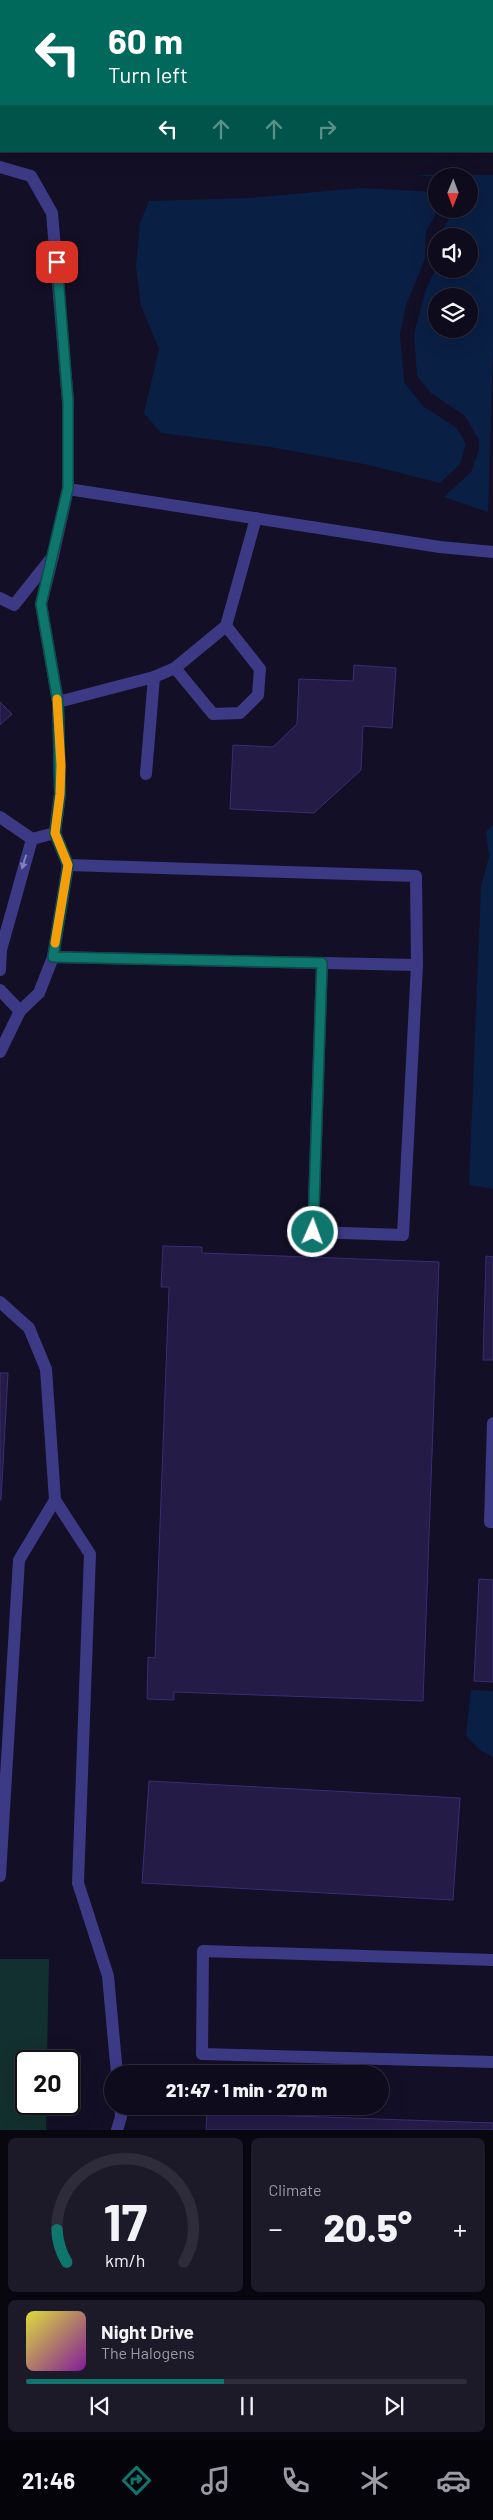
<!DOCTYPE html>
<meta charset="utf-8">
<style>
:root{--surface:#0e0b1c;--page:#1c1929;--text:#f1f3f6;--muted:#9b9ba3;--line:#2e2b3b;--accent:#0f766e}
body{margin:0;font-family:Barlow,sans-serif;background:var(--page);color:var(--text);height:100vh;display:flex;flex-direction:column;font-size:19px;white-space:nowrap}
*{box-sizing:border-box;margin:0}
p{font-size:16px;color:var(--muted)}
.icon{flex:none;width:28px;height:28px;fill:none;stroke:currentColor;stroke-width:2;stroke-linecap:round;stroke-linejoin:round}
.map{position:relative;height:2130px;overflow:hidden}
.sheet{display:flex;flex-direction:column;gap:8px;padding:8px;background:#08060f;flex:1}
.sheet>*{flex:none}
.top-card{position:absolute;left:0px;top:0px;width:494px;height:152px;box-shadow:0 5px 20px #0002,0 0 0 1px var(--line);background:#00695c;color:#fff;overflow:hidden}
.needle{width:32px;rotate:181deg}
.fabs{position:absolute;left:428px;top:168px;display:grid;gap:10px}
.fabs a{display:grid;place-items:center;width:50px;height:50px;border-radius:50%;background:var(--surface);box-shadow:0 5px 20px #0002,0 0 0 1px var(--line);font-size:25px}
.speed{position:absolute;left:15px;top:2050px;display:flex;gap:10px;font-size:25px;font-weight:700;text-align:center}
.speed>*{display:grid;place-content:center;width:65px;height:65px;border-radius:50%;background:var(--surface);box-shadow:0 5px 20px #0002,0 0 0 1px var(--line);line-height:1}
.speed .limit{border:2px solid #111;border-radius:8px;background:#fff;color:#111}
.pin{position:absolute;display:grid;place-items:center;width:42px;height:42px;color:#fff;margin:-21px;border-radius:10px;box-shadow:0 2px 8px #0006}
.me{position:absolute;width:55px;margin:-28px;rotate:2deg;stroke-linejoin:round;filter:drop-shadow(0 0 4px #0008)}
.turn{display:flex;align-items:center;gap:18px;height:105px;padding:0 25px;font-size:22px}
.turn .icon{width:65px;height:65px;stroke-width:2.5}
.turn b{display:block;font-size:35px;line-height:42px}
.lanes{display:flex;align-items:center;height:48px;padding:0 25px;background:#0003;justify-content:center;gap:25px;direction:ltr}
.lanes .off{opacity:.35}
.big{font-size:38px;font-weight:800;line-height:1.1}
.sheet .tile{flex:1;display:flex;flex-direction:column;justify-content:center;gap:8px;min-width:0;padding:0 18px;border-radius:8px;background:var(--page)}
.sheet .dial{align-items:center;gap:0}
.dial svg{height:130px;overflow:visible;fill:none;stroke:var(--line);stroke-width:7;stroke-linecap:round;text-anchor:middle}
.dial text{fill:var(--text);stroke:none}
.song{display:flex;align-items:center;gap:15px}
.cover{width:60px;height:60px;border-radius:8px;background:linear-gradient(135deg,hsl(60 70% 55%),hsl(290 70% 35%))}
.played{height:5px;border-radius:2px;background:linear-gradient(90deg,var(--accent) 45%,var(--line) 45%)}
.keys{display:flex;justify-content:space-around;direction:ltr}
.heat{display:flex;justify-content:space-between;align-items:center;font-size:28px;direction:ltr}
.sheet .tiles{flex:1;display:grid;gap:8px;grid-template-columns:1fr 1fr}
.tile:last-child{grid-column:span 2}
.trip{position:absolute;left:104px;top:2065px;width:285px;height:50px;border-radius:25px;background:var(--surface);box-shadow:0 5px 20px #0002,0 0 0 1px var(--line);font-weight:800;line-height:50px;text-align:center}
.menu{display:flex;height:80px;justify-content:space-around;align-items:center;background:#06040b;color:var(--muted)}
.menu .icon{width:35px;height:35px}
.menu .selected{color:var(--accent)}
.menu b{font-size:22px;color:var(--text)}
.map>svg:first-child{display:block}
.green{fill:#12302f}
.water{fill:#0a1f44;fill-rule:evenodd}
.building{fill:#241b47;stroke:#3b2d73}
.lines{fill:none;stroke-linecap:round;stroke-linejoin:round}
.minor{stroke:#3d3a85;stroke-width:12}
.oneway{fill:#837fbc}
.route-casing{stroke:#0a4d48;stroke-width:12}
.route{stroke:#0f766e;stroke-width:9}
.slow{stroke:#f59e0b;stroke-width:9}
</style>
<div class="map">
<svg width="493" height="2130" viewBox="0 0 493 2130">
<rect width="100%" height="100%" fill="#130f26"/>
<path class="green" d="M 0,1959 L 49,1959 L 47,2061 L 26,2061 L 26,2104 L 47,2104 L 46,2130 L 0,2130 Z"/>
<g class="water">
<path d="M 413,175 L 493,175 L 493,349 L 488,512 L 444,497 L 471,472 L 479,450 L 479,440 L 465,416 L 431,393 L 417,376 L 414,334 L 426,289 L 436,269 L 469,269 L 469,236 L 439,236 L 455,209 L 469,209 L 469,176 L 436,177 ZM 436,296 L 469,296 L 469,329 L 436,329 Z"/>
<path d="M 361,188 L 436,192 L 436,209 L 439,209 L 426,231 L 425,259 L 406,305 L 400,334 L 404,382 L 423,406 L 457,428 L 466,444 L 460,464 L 440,483 L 369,465 L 270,447 L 161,433 L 144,413 L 159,349 L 141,306 L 136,266 L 140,223 L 149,201 L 247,198 Z"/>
<path d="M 493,825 L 493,1189 L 469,1185 L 481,886 L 489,857 L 486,832 Z"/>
<path d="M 471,1690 L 493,1691 L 493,1757 L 480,1750 L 466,1736 Z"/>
</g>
<g class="building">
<path d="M 354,665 L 396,668 L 392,728 L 363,726 L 361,770 L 314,813 L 230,809 L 233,745 L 273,747 L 297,724 L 299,679 L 353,681 Z"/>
<path d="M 0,702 L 12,714 L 0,725 Z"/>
<path d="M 163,1246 L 202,1247 L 202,1253 L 439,1262 L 423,1701 L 174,1692 L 174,1700 L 147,1699 L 148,1657 L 155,1658 L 169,1287 L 161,1287 Z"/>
<path d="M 486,1256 L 493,1257 L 493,1360 L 483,1360 Z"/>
<path d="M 0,1373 L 8,1373 L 1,1500 L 0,1500 Z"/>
<path d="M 479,1579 L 493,1580 L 493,1682 L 474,1681 Z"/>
<path d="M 149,1781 L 460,1798 L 453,1900 L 142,1883 Z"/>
<path d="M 207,2113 L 493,2123 L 493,2130 L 206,2130 Z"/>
</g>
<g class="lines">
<g class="minor">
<path d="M 424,1 L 424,0"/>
<path d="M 0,46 L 1,46"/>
<path d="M 0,167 L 31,176 L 52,213 L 68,402 L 68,489 L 440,547 L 493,552"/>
<path d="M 0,598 L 14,605 L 53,556 L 68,489"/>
<path d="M 175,668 L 213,714 L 240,713 L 258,695 L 260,669 L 226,626"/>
<path d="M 58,702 L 154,677 L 175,668 L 226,626 L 256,518"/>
<path d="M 146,774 L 154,677"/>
<path d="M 0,817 L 32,839"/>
<path d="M 53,957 L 417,965 L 416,876 L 68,865"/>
<path d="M 322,963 L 313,1232 L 403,1235 L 417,965"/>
<path d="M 0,970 L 1,950 L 32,839 L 55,833"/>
<path d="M 0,990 L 20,1011"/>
<path d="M 0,1052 L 20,1011 L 39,993 L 53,957 L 68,865 L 55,833 L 60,794 L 58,702 L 41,604 L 53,556"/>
<path d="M 0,1302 L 29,1328 L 46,1369 L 55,1500"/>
<path d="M 493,1423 L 490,1522 L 493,1522"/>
<path d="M 0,1876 L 19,1560 L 55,1500 L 90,1554 L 78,1883 L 108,1976 L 117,2074"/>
<path d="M 493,1960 L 203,1951 L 202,2054 L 493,2062"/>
<path d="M 117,2130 L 121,2117 L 120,2106"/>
</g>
</g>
<defs><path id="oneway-solid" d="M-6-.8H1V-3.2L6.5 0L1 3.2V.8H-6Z" transform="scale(1.25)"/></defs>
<use class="oneway" href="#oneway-solid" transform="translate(24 862) rotate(107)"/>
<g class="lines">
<g class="route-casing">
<path id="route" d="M 57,262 L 68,402 L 68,488 L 41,604 L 58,702 L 60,794 L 55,833 L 68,865 L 53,957 L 322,963 L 313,1232"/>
</g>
<use href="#route" class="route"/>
<path class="slow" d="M 55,943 L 68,865 L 55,833 L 60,794 L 61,765 L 57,699"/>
</g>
</svg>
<div class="fabs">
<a><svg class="needle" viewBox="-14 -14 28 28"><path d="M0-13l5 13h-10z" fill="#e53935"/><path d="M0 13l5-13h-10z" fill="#9b9ba3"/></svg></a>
<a><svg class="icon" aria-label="sound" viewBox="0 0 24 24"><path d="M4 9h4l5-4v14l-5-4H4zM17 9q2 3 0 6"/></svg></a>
<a><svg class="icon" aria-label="layers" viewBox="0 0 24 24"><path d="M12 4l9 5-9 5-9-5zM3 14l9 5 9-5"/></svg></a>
</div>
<div class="speed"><div class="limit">20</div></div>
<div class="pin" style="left:57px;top:262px;background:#d93025"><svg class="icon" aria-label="arrive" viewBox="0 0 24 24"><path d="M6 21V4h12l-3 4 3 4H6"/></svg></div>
<svg class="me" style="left:313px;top:1232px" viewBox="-20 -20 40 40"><circle r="17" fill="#0f766e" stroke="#fff" stroke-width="3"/><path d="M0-11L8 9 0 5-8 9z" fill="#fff"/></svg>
<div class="trip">21:47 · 1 min · 270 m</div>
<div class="top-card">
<div class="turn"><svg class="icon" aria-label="left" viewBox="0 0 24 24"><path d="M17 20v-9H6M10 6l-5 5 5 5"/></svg><div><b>60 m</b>Turn left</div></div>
<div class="lanes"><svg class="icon" aria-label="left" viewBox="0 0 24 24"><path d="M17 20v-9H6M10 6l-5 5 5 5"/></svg><svg class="icon off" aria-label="ahead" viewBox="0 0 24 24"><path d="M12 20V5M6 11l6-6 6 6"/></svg><svg class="icon off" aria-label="ahead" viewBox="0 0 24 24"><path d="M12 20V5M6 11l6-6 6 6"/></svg><svg class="icon off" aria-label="right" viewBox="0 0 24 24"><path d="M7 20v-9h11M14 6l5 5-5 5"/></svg></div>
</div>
</div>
<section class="sheet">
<div class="tiles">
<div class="tile dial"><svg viewBox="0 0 100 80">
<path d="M14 69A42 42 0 1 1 86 69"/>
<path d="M14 69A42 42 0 0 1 8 49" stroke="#0f766e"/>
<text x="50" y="56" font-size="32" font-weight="700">17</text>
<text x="50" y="72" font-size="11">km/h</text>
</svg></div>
<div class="tile"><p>Climate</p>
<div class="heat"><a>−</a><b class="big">20.5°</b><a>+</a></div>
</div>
<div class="tile">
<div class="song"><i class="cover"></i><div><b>Night Drive</b><p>The Halogens</p></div></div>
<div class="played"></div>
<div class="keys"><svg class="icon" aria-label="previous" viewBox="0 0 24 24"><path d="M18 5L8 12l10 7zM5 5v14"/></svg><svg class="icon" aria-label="pause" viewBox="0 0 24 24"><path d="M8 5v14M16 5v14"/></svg><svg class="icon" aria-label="next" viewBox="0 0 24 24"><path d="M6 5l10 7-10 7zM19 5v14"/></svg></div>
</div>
</div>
</section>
<nav class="menu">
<b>21:46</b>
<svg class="icon selected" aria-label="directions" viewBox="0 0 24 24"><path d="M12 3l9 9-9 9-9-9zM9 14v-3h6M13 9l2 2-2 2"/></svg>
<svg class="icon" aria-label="music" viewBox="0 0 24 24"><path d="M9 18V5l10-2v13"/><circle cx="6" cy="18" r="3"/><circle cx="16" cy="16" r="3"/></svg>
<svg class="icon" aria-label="phone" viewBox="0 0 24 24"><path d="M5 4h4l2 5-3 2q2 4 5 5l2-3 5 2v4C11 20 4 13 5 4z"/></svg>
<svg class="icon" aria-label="climate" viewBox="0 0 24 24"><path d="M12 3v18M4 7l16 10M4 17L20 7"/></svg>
<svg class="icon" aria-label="car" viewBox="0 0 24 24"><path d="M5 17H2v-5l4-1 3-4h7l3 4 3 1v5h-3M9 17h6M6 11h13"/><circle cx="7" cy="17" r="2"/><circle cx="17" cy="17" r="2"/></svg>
</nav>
